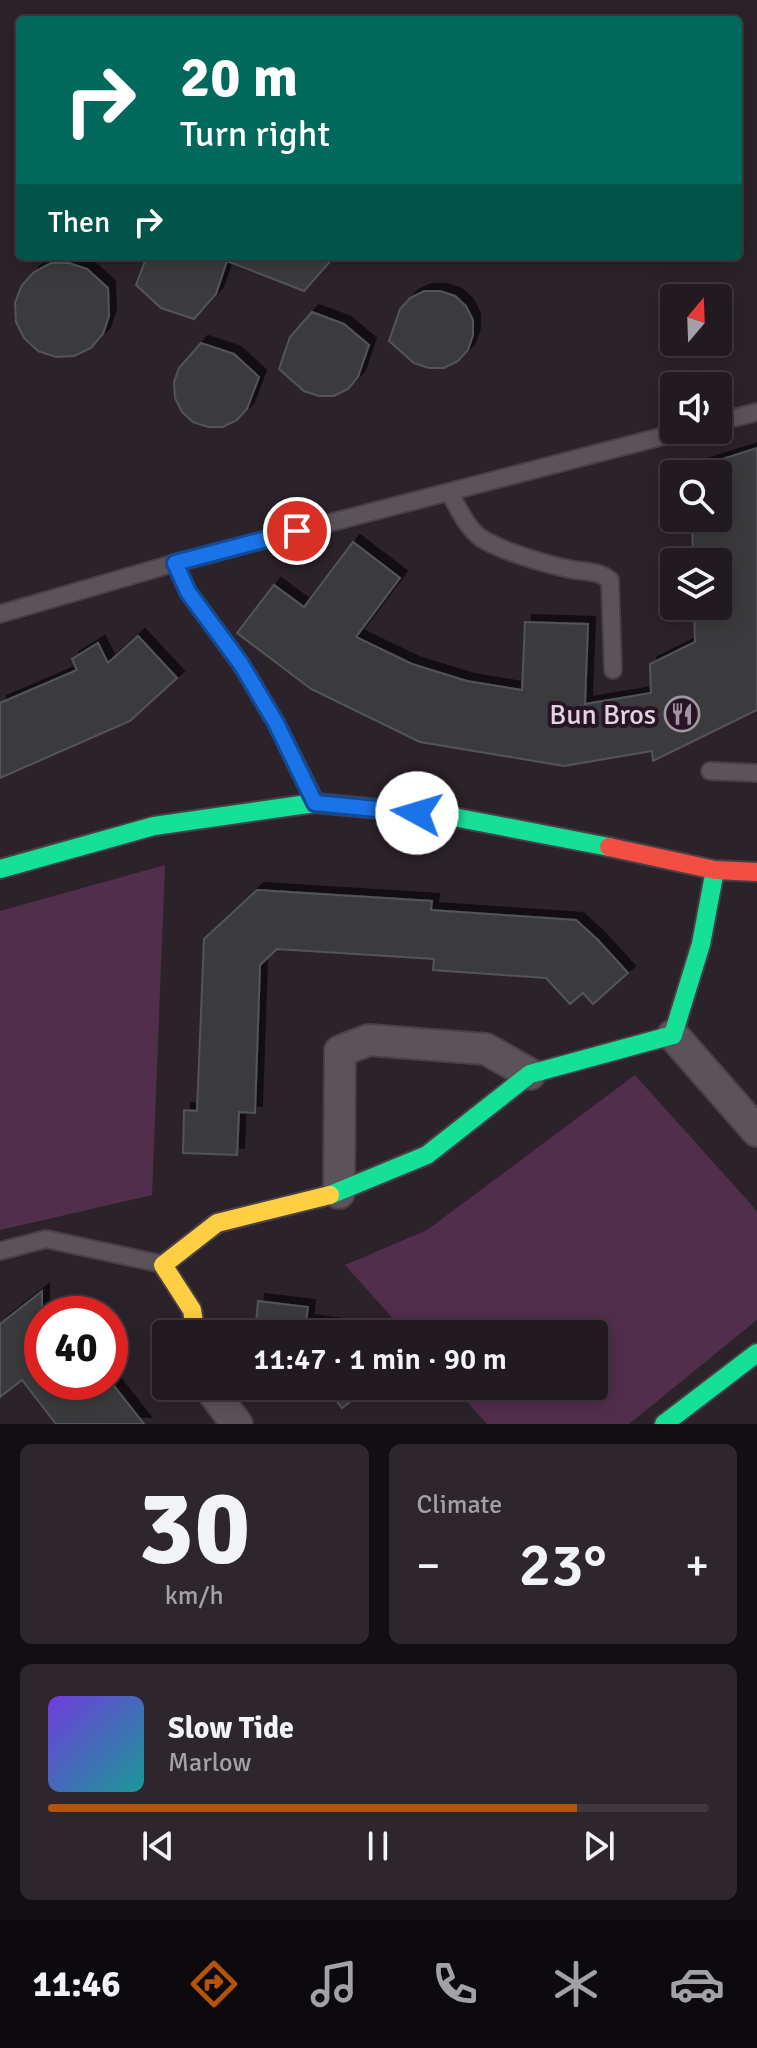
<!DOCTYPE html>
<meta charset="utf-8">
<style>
:root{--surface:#211a20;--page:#2d272d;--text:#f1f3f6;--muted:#a2a1a5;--line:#3e383e;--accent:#b45309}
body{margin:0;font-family:Signika,sans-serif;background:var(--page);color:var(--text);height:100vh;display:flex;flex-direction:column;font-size:30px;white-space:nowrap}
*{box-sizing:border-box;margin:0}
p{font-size:26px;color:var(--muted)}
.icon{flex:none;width:44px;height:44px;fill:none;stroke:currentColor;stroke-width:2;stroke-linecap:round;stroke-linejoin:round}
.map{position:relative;height:1424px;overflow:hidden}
.panel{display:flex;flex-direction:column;gap:20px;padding:20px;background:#120e12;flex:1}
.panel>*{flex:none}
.hud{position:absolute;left:16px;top:16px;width:726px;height:244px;border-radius:8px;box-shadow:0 4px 20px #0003,0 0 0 2px var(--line);background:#00695c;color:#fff;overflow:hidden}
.needle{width:52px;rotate:19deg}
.controls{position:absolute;left:660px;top:284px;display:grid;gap:16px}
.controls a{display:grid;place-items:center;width:72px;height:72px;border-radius:8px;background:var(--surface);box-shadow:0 4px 20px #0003,0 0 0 2px var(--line);font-size:40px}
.speed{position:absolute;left:24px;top:1296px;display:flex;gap:16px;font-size:40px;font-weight:700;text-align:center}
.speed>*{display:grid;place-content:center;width:104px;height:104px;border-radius:50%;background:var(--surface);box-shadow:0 4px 20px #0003,0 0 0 2px var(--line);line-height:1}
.speed .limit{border:12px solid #d22;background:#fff;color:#111}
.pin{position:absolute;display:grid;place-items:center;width:68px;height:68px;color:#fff;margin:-34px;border:4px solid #fff;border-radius:50%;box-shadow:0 2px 8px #0007}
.me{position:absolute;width:88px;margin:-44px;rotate:276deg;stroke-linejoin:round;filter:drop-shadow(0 0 6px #0008)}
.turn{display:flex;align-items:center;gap:28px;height:168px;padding:0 32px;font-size:36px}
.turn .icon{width:104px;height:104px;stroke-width:2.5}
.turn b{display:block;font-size:56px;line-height:68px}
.then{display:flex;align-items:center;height:76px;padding:0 32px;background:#0003;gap:16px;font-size:30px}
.big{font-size:60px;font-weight:600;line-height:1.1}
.panel .widget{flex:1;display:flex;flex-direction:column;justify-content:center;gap:12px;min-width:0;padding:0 28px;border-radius:12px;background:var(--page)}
.panel .dial{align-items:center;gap:0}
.dial b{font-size:104px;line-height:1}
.song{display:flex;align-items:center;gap:24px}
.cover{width:96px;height:96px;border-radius:12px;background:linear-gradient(135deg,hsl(260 70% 55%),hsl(180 70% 35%))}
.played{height:8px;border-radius:4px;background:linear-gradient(90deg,var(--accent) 80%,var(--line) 80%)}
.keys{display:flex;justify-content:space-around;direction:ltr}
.heat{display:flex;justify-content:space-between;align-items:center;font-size:44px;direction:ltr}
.panel .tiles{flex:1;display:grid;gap:20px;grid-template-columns:1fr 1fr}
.widget:last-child{grid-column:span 2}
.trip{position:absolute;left:152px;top:1320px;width:456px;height:80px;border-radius:8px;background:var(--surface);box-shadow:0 4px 20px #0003,0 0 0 2px var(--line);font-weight:600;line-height:80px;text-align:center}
.tabs{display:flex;height:128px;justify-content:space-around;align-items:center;background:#0d0a0d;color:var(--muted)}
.tabs .icon{width:56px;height:56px}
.tabs .on{color:var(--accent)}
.tabs b{font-size:36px;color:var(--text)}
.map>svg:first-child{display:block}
.green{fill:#522e4d}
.building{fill:#3a3b3e;stroke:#525457;stroke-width:2;filter:url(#shadow)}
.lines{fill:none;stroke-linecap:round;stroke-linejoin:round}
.lane-casing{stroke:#494047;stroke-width:20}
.street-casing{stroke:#494047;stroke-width:34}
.fast-casing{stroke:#494047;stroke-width:22}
.slow-casing{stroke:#494047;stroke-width:22}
.jam-casing{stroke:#494047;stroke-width:22}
.lane{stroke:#5c535a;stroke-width:16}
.street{stroke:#5c535a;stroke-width:30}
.fast{stroke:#16e098;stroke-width:18}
.slow{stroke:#ffcf43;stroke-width:18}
.jam{stroke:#f24e42;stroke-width:18}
.route-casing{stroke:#114b97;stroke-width:20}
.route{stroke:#1a73e8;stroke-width:14}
.labels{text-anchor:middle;stroke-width:8;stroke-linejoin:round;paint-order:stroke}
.poi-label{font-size:28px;fill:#e2d5df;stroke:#271424;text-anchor:end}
</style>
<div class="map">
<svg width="757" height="1424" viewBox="0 0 757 1424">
<defs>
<filter id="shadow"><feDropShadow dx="7" dy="-7" stdDeviation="0" flood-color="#0009"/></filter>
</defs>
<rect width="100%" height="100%" fill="#2c222a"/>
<g class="green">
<path d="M 165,865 L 152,1195 L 0,1230 L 0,911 Z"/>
<path d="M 635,1075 L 757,1211 L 757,1320 L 629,1424 L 487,1424 L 453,1386 L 594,1386 L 594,1334 L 407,1334 L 345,1265 L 427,1230 Z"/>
</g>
<g class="building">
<path d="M 147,256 L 335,256 L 304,291 L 227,261 L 216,294 L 194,319 L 161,308 L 136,285 Z"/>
<path d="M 51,263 L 69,263 L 87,269 L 108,288 L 109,316 L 103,334 L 91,348 L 74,356 L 56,357 L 38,351 L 24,338 L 16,322 L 15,303 L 22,285 L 34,272 Z"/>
<path d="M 424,291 L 440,291 L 455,296 L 466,306 L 473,320 L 473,335 L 468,350 L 458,361 L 444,368 L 429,368 L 414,363 L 389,341 L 400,309 L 410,298 Z"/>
<path d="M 312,312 L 344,324 L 369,345 L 358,377 L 348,389 L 334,396 L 319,396 L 304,391 L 279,369 L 290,337 Z"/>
<path d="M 201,343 L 234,354 L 259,377 L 247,409 L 237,420 L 223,427 L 208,427 L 193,422 L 182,412 L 175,398 L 174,382 L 179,368 Z"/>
<path d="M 757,448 L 757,710 L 653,761 L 652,751 L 564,766 L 420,742 L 311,689 L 237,633 L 274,585 L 304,607 L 353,542 L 400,578 L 356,637 L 412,664 L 467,681 L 522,690 L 525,622 L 588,624 L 585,704 L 651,693 L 650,664 L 695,642 L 694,606 L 718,606 L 718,562 L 693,562 L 692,518 L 718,518 L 718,474 L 691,474 L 691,469 Z"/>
<path d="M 138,636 L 177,678 L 130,721 L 0,778 L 0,703 L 77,670 L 72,659 L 98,643 L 108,663 Z"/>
<path d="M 257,890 L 432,901 L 431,910 L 576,920 L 598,940 L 628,973 L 593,1004 L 583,993 L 570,1004 L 546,978 L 433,970 L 434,959 L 277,949 L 260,965 L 255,1113 L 239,1112 L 237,1155 L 183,1153 L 184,1110 L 197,1111 L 204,939 Z"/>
<path d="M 42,1291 L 42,1382 L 111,1382 L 144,1424 L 56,1424 L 22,1380 L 0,1397 L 0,1324 Z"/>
<path d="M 258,1301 L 308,1307 L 306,1322 L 352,1328 L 357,1334 L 255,1334 Z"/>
<path d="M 325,1386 L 371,1386 L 342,1408 Z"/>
</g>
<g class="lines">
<g class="lane-casing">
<g id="lane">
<path d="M 718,422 L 757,412"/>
<path d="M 449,492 C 458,507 466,527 481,538 C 501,551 545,564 569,569 C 584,572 598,570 610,580 L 613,670"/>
<path d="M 0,614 L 175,563"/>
<path d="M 710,771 L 757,773"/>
<path d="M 315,801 L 276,723 L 241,664 L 188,592 L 175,563 L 687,430"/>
<path d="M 0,1251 L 46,1239 L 162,1264"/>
</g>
</g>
<g class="street-casing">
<g id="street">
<path d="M 673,1035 L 757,1131"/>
<path d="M 339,1193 L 340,1051 L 369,1040 L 486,1049 L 530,1074"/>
<path d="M 208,1386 L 237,1424"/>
</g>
</g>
<g class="fast-casing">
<g id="fast">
<path d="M 0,869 L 154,826 L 315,803 L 443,815 L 609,847"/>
<path d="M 330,1195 L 427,1155 L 530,1074 L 673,1035 L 701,944 L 715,870"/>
<path d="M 664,1424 L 757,1353"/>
</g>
</g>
<g class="slow-casing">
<path id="slow" d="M 196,1334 L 192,1310 L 163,1265 L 217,1223 L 330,1195"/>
</g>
<g class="jam-casing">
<path id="jam" d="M 609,847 L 715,870 L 757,872"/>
</g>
<use href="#lane" class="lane"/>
<use href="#street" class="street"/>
<use href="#fast" class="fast"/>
<use href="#slow" class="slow"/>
<use href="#jam" class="jam"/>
</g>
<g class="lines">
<g class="route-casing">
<path id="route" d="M 297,531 L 175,563 L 188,592 L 241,664 L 276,723 L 315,803 L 417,813"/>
</g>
<use href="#route" class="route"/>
</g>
<defs>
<g id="restaurant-ring" transform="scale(1.8)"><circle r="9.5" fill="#271424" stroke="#a296a0" stroke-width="1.5"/><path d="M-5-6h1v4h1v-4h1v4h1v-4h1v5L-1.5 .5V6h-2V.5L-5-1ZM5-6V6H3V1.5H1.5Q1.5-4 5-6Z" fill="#a296a0"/></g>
</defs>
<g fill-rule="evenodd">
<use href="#restaurant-ring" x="682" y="714"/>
</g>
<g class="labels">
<g class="poi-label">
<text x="656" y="724">Bun Bros</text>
</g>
</g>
</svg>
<div class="controls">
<a><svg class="needle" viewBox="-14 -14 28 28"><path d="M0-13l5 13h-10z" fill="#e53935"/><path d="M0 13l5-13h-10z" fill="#a2a1a5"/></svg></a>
<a><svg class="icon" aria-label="sound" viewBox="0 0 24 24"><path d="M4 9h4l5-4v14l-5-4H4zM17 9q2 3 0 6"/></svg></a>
<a><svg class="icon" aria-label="search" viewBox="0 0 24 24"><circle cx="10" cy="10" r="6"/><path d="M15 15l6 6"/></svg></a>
<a><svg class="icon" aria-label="layers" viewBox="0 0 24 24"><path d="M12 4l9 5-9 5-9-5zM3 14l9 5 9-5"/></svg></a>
</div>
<div class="speed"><div class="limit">40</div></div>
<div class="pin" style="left:297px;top:531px;background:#d93025"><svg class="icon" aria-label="arrive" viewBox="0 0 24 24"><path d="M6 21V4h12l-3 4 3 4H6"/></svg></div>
<svg class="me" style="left:417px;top:813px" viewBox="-20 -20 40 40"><circle r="19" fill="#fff"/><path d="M0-13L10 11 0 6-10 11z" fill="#1a73e8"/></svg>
<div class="trip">11:47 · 1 min · 90 m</div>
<div class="hud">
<div class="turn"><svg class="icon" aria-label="right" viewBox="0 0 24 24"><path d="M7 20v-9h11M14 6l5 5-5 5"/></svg><div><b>20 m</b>Turn right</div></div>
<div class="then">Then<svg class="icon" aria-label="right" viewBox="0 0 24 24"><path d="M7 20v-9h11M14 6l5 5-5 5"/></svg></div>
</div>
</div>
<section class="panel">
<div class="tiles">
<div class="widget dial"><b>30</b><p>km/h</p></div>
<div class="widget"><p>Climate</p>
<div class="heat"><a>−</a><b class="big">23°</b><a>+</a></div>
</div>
<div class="widget">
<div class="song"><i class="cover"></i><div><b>Slow Tide</b><p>Marlow</p></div></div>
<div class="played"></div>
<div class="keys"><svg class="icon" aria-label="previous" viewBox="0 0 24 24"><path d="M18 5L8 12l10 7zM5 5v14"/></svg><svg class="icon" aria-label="pause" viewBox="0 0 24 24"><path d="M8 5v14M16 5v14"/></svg><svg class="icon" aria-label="next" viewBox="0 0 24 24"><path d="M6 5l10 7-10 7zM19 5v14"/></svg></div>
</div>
</div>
</section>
<nav class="tabs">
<b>11:46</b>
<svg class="icon on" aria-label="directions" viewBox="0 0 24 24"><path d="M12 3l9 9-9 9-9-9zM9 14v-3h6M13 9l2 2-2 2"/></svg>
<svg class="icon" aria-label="music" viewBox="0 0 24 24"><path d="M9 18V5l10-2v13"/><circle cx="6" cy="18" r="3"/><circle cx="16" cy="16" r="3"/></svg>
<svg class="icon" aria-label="phone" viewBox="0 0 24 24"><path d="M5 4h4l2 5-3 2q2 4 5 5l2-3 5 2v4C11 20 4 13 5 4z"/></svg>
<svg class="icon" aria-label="climate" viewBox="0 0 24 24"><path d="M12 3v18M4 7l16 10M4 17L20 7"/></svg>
<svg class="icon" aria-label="car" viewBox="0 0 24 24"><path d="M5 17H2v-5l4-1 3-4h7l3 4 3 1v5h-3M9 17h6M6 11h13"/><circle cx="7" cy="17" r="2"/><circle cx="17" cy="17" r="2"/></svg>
</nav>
